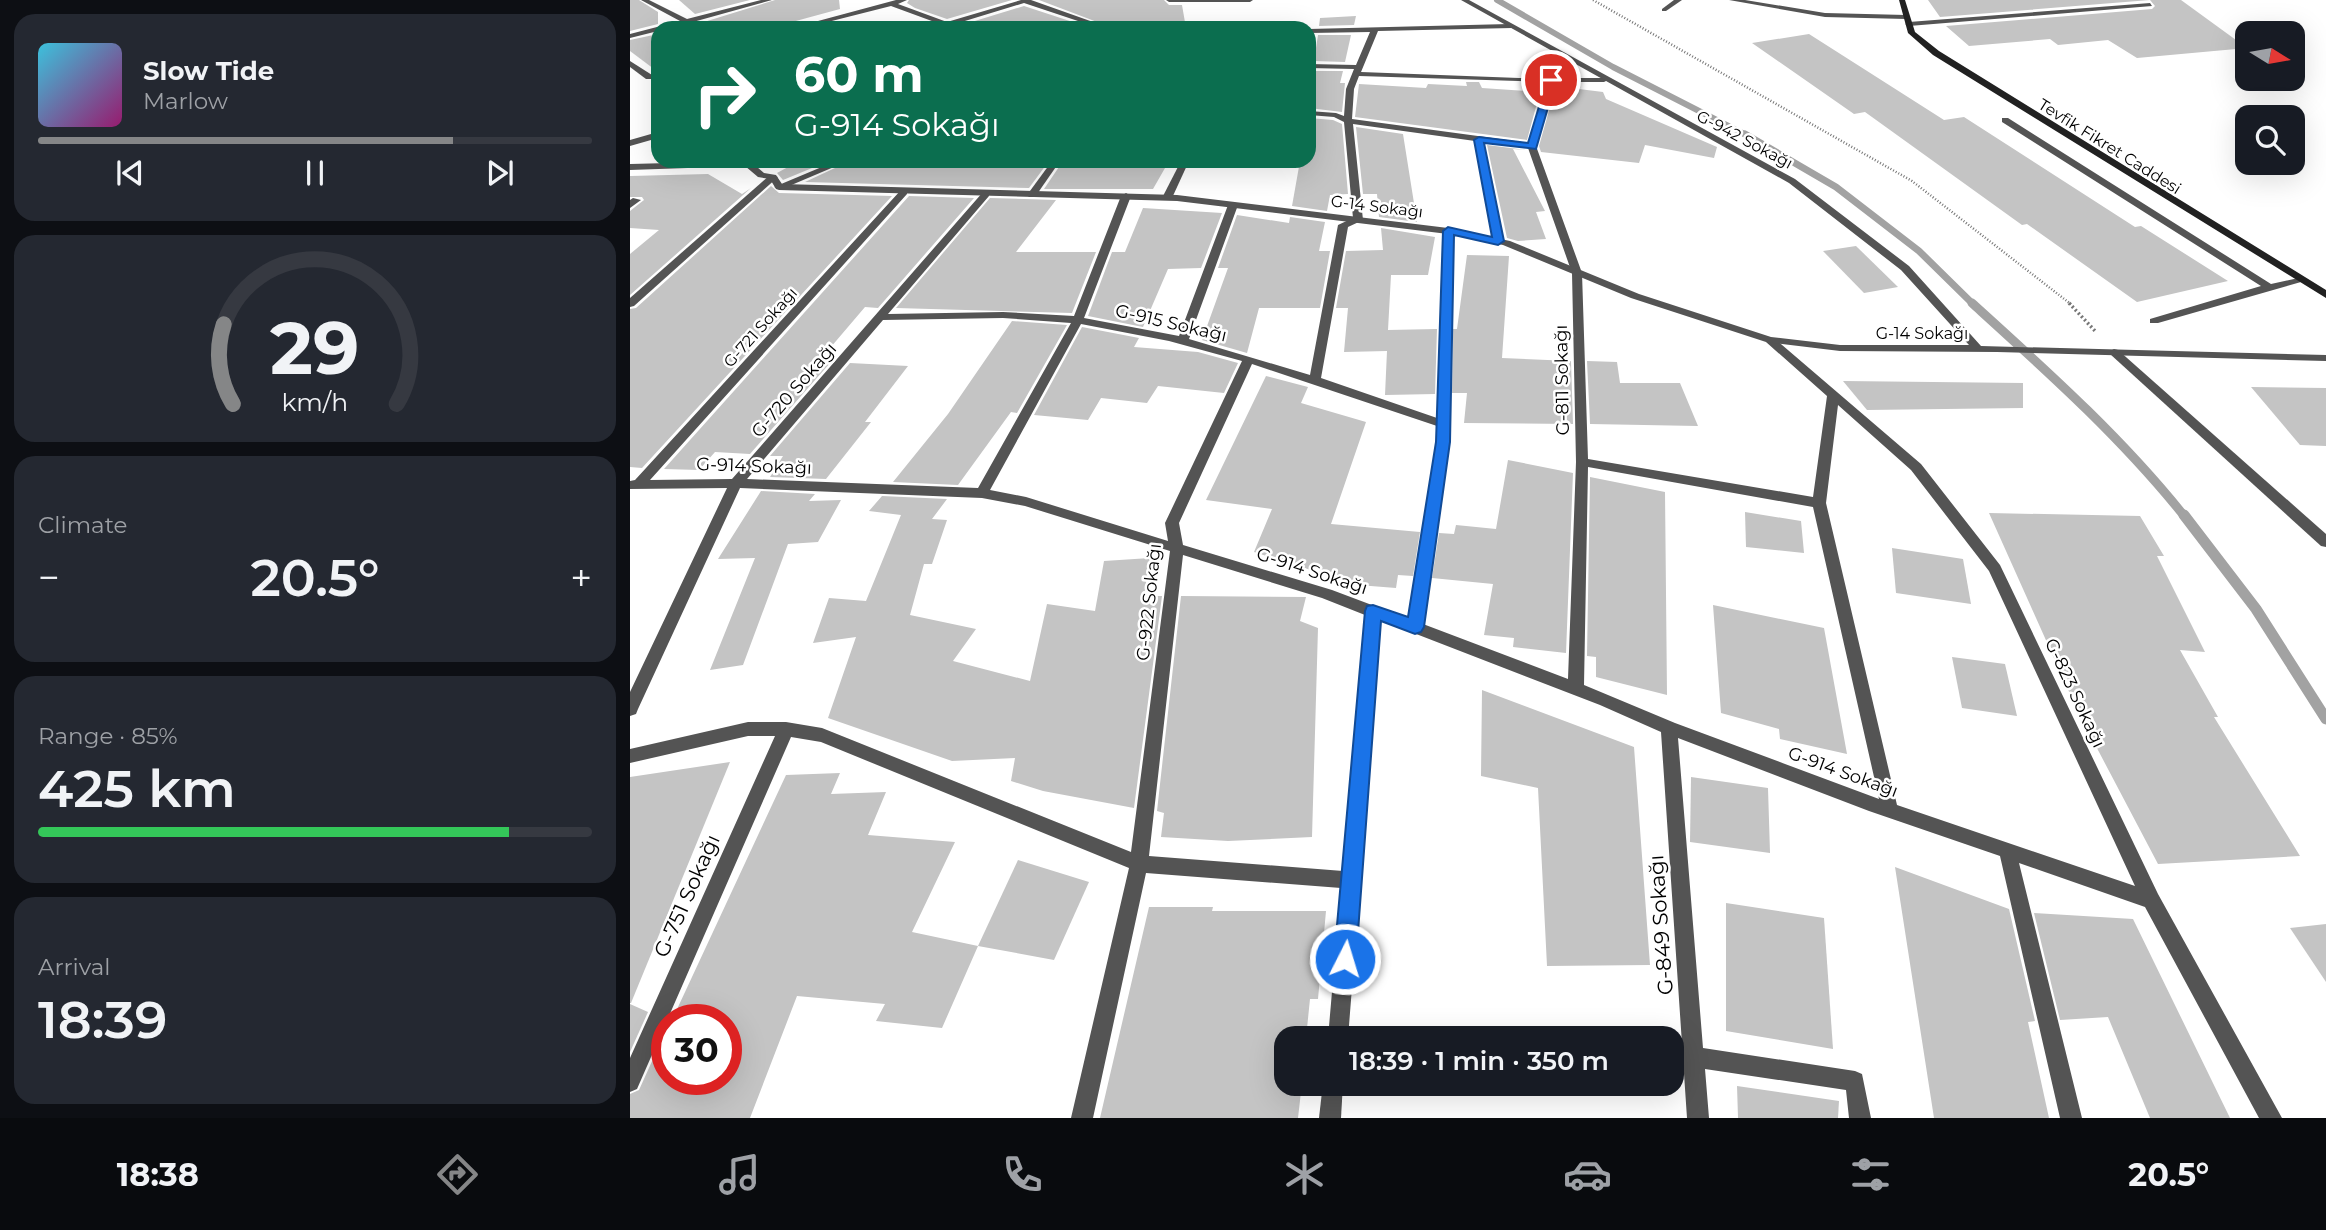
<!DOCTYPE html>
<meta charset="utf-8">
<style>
:root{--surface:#171b24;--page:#242831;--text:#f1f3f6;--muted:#9ea1a6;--line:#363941;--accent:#858687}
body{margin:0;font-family:Montserrat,sans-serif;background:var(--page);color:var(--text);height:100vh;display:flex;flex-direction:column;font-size:26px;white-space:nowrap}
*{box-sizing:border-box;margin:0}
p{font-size:23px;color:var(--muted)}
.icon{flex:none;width:38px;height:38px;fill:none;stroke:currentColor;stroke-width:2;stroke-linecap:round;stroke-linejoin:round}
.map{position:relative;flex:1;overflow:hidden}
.drawer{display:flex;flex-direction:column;gap:14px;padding:14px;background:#0d0f14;width:630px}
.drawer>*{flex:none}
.hud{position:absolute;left:21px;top:21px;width:665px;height:147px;border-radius:21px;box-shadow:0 7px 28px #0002;background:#0b6e4f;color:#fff;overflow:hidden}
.needle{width:46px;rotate:101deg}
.buttons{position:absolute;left:1605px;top:21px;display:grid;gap:14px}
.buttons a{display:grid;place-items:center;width:70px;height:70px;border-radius:14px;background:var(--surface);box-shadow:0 7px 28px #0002;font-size:35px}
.speed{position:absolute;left:21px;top:1004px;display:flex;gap:14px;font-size:35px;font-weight:700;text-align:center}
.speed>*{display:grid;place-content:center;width:91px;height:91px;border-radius:50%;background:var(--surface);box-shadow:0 7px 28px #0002;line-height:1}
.speed .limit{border:10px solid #d22;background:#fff;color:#111}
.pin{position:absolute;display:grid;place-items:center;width:60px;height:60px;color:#fff;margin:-30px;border:4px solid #fff;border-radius:50%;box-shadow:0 2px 7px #0007}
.me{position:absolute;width:77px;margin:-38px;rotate:5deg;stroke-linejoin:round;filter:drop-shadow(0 0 5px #0008)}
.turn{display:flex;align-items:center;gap:24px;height:147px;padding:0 28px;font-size:32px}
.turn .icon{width:91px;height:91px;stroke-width:2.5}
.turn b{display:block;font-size:49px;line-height:60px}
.big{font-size:52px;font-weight:600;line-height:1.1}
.drawer .card{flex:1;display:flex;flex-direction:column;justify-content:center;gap:10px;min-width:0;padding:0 24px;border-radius:21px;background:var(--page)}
.drawer .dial{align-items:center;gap:0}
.dial svg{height:182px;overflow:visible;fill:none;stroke:var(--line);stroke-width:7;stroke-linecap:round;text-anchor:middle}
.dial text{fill:var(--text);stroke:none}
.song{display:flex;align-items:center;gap:21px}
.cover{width:84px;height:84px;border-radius:10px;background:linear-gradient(135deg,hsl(190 70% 55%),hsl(320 70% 35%))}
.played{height:7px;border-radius:4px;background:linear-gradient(90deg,var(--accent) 75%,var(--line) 75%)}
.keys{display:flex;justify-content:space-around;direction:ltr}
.heat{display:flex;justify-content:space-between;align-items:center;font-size:38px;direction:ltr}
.charge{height:10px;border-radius:5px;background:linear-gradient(90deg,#34c759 85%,var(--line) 0)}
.trip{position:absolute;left:644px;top:1026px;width:410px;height:70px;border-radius:21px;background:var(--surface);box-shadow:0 7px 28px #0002;font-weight:600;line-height:70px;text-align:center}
.menu{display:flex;height:112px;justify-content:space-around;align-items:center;background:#090b0e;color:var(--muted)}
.menu .icon{width:49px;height:49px}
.menu .on{color:var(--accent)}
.menu b{font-size:32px;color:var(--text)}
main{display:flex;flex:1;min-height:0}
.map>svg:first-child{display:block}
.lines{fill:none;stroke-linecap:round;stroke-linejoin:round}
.stream-far3{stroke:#a2a2a2;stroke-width:6}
.stream-far2{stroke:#a2a2a2;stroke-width:7}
.stream-far1{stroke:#a2a2a2;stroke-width:9}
.stream{stroke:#a2a2a2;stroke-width:11}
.building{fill:#c4c4c4}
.path-far1{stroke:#767676;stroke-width:2.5;stroke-dasharray:1 2;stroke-linecap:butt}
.path{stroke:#767676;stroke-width:3.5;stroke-dasharray:2 2.5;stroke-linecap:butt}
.service{fill:#545454;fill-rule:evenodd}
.minor{fill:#545454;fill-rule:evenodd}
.tertiary{fill:#545454;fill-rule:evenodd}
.secondary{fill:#212121;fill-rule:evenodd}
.route{fill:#1a73e8;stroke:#114b97;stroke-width:2}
.labels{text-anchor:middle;stroke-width:5;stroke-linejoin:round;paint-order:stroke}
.far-street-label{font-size:16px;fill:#000;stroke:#fff}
.street-label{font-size:18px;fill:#000;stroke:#fff}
.near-street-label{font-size:21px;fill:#000;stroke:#fff}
</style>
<main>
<section class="drawer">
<div class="card">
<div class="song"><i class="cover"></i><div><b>Slow Tide</b><p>Marlow</p></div></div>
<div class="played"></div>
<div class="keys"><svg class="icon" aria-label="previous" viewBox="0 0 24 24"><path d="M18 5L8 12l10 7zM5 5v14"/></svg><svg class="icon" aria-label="pause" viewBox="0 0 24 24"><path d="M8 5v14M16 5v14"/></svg><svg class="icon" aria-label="next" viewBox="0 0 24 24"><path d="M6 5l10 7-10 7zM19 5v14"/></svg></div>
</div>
<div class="card dial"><svg viewBox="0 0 100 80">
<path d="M14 69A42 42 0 1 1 86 69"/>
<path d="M14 69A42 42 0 0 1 10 34" stroke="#858687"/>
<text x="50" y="56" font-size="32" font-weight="700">29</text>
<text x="50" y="72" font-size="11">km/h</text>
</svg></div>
<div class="card"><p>Climate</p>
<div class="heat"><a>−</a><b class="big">20.5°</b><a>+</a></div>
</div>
<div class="card"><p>Range · 85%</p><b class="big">425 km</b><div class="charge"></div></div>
<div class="card"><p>Arrival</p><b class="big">18:39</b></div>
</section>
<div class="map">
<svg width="1696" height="1118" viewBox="0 0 1696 1118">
<rect width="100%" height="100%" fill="#fff"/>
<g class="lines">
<path class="stream-far3" d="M 867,0 L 983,67 L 1118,136"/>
<path class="stream-far2" d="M 1115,134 L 1206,187 L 1289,251 L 1344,305"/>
<path class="stream-far1" d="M 1342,303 C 1417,371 1492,438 1555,517"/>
<path class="stream" d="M 1554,515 L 1626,609 L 1696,719"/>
</g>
<g class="building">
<path d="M 0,0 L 9,0 L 28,12 L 28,24 L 0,31 Z"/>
<path d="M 49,0 L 120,0 L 65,14 Z"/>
<path d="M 145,0 L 209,0 L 210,9 L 140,28 L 81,28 L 74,22 Z"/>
<path d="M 279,0 L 382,0 L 317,19 L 285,8 L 277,3 Z"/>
<path d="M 409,0 L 534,0 L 539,5 L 552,5 L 556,28 L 483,28 Z"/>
<path d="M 1298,0 L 1551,0 L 1617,48 L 1507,58 L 1478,40 L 1428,45 L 1420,39 L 1339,46 L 1316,26 L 1522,9 L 1525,6 L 1520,0 L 1310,17 Z"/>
<path d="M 394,6 L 461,28 L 322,28 Z"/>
<path d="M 726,16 L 724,25 L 689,26 L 690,18 Z"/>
<path d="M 28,34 L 28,72 L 0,51 L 0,40 Z"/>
<path d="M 1179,34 L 1314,120 L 1334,117 L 1505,227 L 1511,226 L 1598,281 L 1507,302 L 1397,224 L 1392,225 L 1235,112 L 1224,114 L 1122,43 Z"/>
<path d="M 688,35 L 721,35 L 715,62 L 684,61 Z"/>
<path d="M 682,71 L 713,71 L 710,83 L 715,83 L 712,112 L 679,108 Z"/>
<path d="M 836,82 L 849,82 L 852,88 L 910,92 L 897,140 L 725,117 L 729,84 L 796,88 L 798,84 L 837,86 Z"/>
<path d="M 933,87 L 973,92 L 976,99 L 1087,147 L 1084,158 L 1015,145 L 1009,163 L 911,152 L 909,146 L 924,93 L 933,94 Z"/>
<path d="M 679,118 L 703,120 L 712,124 L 718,194 L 700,195 L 697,211 L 662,206 L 670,161 L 679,161 Z"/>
<path d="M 726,127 L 773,134 L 787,222 L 749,217 L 747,194 L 733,194 Z"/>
<path d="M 857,145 L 896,150 L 883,149 L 915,211 L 906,212 L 916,239 L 888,241 L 877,238 Z"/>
<path d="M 169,161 L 199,161 L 153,180 L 147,173 Z"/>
<path d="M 220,161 L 419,161 L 399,188 L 175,182 Z"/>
<path d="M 433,161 L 490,162 L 539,161 L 523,189 L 414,189 Z"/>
<path d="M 78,174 L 112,194 L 121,188 L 0,295 L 0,254 L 29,230 L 0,228 L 0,211 L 14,200 L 12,197 L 0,197 L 0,176 Z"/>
<path d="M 141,186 L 149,193 L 262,196 L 12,468 L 0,467 L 0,309 L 6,308 Z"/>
<path d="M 279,196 L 344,198 L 248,308 L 235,307 L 189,361 L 201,362 L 120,454 L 85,452 L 69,470 L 34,469 Z"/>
<path d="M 360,198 L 426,200 L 386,252 L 466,252 L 442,313 L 266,308 Z"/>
<path d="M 513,208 L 592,213 L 571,268 L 538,269 L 513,327 L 458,316 L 482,252 L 495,252 Z"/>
<path d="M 607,215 L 659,223 L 660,217 L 695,222 L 689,251 L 700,251 L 690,308 L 629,308 L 617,353 L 572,340 L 598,268 L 588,268 Z"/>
<path d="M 751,228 L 805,237 L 798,275 L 761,275 L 758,330 L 807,329 L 805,394 L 755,395 L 757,351 L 714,352 L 718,308 L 706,308 L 716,251 L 753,250 Z"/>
<path d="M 1226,246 L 1268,287 L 1234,293 L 1193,251 Z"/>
<path d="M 837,255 L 879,256 L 872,358 L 941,361 L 943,424 L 834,423 L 837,393 L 822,393 L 823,329 L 827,329 Z"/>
<path d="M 382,321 L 437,325 L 387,413 L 381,412 L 328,485 L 263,482 L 318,414 Z"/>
<path d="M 452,327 L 509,338 L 504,347 L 568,352 L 608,363 L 594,393 L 528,386 L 517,403 L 471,398 L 458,420 L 404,415 Z"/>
<path d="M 957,361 L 987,362 L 990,383 L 1050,383 L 1068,426 L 960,424 Z"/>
<path d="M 220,363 L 278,366 L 235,422 L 241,422 L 196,479 L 140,477 L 153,456 L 140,456 Z"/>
<path d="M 636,376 L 678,387 L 671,403 L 736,422 L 701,524 L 790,532 L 783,576 L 768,575 L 766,588 L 728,585 L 624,552 L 642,509 L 576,500 Z"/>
<path d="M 1213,381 L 1393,383 L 1393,408 L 1237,410 Z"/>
<path d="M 1621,387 L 1696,388 L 1696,446 L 1670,445 Z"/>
<path d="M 878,460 L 943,473 L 936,653 L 883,647 L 884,638 L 854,635 L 863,584 L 802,578 L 809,533 L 824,534 L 826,525 L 866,529 Z"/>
<path d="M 960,477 L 1035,492 L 1037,695 L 966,677 L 966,657 L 957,656 Z"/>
<path d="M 131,491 L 185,494 L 179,501 L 211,500 L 188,542 L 158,544 L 113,665 L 80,670 L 125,558 L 88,559 Z"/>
<path d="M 252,496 L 317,499 L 302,519 L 317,520 L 302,564 L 294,564 L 280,615 L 346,629 L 323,661 L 400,681 L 417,604 L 465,611 L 474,561 L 520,558 L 514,596 L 532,596 L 504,808 L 413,791 L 381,781 L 385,758 L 322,761 L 198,718 L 226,637 L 183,643 L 199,598 L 236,601 L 271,515 L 239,511 Z"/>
<path d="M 1115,512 L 1171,521 L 1174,553 L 1116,547 Z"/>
<path d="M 1359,513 L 1510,516 L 1534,556 L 1527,556 L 1575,652 L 1550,650 L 1588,717 L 1584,717 L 1670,856 L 1528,864 L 1449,714 Z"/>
<path d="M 1262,548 L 1333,559 L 1341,604 L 1266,593 Z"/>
<path d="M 551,596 L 676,597 L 670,621 L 688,628 L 682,837 L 598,841 L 531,837 L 534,813 L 527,811 Z"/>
<path d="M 1083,605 L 1194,628 L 1217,754 L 1150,739 L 1149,729 L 1091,713 Z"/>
<path d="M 1322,657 L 1375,664 L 1387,716 L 1332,708 Z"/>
<path d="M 852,690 L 1004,747 L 1020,965 L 917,966 L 908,788 L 851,776 Z"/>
<path d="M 100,762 L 1,1003 L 0,1003 L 0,777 Z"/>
<path d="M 210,773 L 201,794 L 256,792 L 238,835 L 325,842 L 282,932 L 348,946 L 312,1028 L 246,1021 L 255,1004 L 167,996 L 120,1118 L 0,1118 L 0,1094 L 9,1090 L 37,1028 L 37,1080 L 96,1080 L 96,1020 L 42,1020 L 156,775 Z"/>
<path d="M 1061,777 L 1138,788 L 1140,853 L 1060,842 Z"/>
<path d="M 388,860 L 459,882 L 424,960 L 348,946 Z"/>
<path d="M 1265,867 L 1379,909 L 1405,1021 L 1398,1022 L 1419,1118 L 1304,1118 Z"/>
<path d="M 1096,903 L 1194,918 L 1203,1049 L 1096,1031 Z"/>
<path d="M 519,907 L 583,907 L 582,911 L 696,911 L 688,999 L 680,999 L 676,1038 L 656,1038 L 656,1083 L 672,1083 L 668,1118 L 470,1118 Z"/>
<path d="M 1404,913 L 1503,919 L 1600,1118 L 1520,1118 L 1478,1017 L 1430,1020 Z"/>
<path d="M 1696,924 L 1696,982 L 1660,928 Z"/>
<path d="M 0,1004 L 18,1012 L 0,1052 Z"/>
<path d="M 1107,1086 L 1209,1101 L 1208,1118 L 1108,1118 Z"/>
</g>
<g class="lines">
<path class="path-far1" d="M 963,0 L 1282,181 L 1442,305"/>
<path class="path" d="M 1439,303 L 1466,332"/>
<g class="service">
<path d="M 1372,118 L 1378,118 L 1641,284 L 1673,277 L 1678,280 L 1528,323 L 1520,323 L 1520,319 L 1631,286 L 1372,122 Z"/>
<path d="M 1484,349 L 1488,350 L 1696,534 L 1696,547 L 1691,546 L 1480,354 L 1478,352 Z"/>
</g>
<g class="minor">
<path d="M 11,0 L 19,0 L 57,19 L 131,0 L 142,0 L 63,22 L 73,28 L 64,28 L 55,24 L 28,28 L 28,31 L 0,38 L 0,34 L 50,21 Z"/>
<path d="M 266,0 L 277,0 L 268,4 L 317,22 L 391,0 L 401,0 L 480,28 L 469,28 L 394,3 L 312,28 L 300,28 L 310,24 L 261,6 L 174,28 L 162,28 Z"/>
<path d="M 536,0 L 623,0 L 620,2 L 539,2 Z"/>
<path d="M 1044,0 L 1052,0 L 1036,11 L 1032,11 L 1032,9 Z"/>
<path d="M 1099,0 L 1115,0 L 1195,13 L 1276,15 L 1280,17 L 1276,19 L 1195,17 Z"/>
<path d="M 1520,3 L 1522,6 L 1279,26 L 1275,24 L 1279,22 Z"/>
<path d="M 879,24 L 882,28 L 748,31 L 731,72 L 889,78 L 974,78 L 978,80 L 974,82 L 924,82 L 906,146 L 952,273 L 958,459 L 1183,497 L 1197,396 L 1136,342 L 1136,338 L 1144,338 L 1291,464 L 1370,565 L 1528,894 L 1652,1118 L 1629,1118 L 1515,907 L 1389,863 L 1452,1118 L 1430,1118 L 1370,856 L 1239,811 L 1048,738 L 1073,1048 L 1225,1071 L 1232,1074 L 1241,1118 L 1219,1118 L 1216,1090 L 1075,1069 L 1079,1118 L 1057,1118 L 1031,732 L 970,705 L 750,620 L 730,876 L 732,880 L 730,886 L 718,1038 L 698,1038 L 711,888 L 516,873 L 463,1118 L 441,1118 L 499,868 L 191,742 L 161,737 L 7,1089 L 0,1092 L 0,1058 L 145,736 L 118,736 L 0,763 L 0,749 L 118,722 L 156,722 L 192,728 L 501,852 L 540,551 L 395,506 L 352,498 L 110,488 L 8,709 L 6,714 L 0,716 L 0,692 L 97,488 L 0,489 L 0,481 L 5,480 L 271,190 L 277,190 L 277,194 L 20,480 L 102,479 L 353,192 L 359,192 L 359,196 L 258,314 L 373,312 L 444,316 L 491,196 L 496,193 L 501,196 L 454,318 L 549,336 L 598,205 L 603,202 L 608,205 L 559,339 L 680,375 L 708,225 L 723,218 L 714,122 L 704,117 L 679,115 L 679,111 L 706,113 L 714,116 L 716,89 L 724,69 L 679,68 L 679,64 L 726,65 L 740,32 L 679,33 L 679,29 ZM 729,76 L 916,82 L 899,143 L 722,119 L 724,89 ZM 723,124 L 845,141 L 863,241 L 868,244 L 873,241 L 854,142 L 898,148 L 942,273 L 946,462 L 938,679 L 793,624 L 819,442 L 821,229 L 813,231 L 807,418 L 691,378 L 718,227 L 733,220 ZM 373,318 L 441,323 L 348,488 L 117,479 L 253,320 ZM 451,324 L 539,341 L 612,361 L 535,523 L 538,541 L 396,497 L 360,490 ZM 622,364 L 807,426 L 807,442 L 779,619 L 702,590 L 553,545 L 549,523 ZM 1208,405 L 1281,470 L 1359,571 L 1505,886 L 1267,805 L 1196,503 ZM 958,467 L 1183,507 L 1249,799 L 1045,723 L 954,685 ZM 553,555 L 692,598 L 735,615 L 713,871 L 519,856 Z"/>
<path d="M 0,61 L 22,75 L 22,79 L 16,79 L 0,67 Z"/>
<path d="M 28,132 L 28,138 L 0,146 L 0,140 Z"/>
<path d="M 206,161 L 218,161 L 152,189 L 144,187 Z"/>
<path d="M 422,161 L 430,161 L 405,197 L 399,197 L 397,195 Z"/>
<path d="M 551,161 L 559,161 L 542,198 L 534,200 L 532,198 Z"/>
<path d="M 140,175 L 148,177 L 4,306 L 0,307 L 0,298 Z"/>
<path d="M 3,198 L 11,200 L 0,208 L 0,200 Z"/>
<path d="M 693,1083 L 713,1083 L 711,1118 L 689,1118 Z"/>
</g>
<path class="tertiary" d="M 831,0 L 839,0 L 1165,179 L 1279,266 L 1351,346 L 1696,355 L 1696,361 L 1367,352 L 1210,351 L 1136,342 L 1001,298 L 873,245 L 818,234 L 547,201 L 149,190 L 146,189 L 140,179 L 128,177 L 115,166 L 0,170 L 0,164 L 120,161 L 134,173 L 146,175 L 152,184 L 547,195 L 818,228 L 880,241 L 1009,294 L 1141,337 L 1210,345 L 1339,345 L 1271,270 L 1159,183 Z"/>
<path class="secondary" d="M 1269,0 L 1275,0 L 1285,32 L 1309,51 L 1696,290 L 1696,298 L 1303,55 L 1278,33 Z"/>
</g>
<path class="route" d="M 921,77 L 926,80 L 906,149 L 854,143 L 874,241 L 868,245 L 824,235 L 820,442 L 794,627 L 791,632 L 785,634 L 751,621 L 726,959 L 723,967 L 715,970 L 708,967 L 704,959 L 735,611 L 737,606 L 743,605 L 778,617 L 806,442 L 813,231 L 818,227 L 862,237 L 844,140 L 849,137 L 898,143 L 917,80 Z"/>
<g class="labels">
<g class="far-street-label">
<text transform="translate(1115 139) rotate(28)" y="6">G-942 Sokağı</text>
<text transform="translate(1480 146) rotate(32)" y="6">Tevfik Fikret Caddesi</text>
<text transform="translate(747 206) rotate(7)" y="6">G-14 Sokağı</text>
<text transform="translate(130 327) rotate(-48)" y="6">G-721 Sokağı</text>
<text x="1292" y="339">G-14 Sokağı</text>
</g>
<g class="street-label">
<text transform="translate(541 323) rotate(13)" y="6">G-915 Sokağı</text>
<text transform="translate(932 380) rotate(-91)" y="6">G-811 Sokağı</text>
<text transform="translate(164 390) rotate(-49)" y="6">G-720 Sokağı</text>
<text transform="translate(124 466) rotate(2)" y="6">G-914 Sokağı</text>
<text transform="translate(682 571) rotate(18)" y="6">G-914 Sokağı</text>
<text transform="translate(519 602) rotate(-84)" y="6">G-922 Sokağı</text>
<text transform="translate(1445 693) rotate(65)" y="6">G-823 Sokağı</text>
<text transform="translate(1213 772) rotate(20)" y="6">G-914 Sokağı</text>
</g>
<g class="near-street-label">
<text transform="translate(57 896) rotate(-66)" y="7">G-751 Sokağı</text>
<text transform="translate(1031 925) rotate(-94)" y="7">G-849 Sokağı</text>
</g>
</g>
</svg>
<div class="buttons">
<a><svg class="needle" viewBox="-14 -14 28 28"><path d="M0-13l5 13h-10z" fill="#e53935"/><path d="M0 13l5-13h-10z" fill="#9ea1a6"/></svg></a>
<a><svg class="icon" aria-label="search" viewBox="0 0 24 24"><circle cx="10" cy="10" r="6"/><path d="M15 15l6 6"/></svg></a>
</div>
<div class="speed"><div class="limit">30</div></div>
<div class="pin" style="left:921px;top:80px;background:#d93025"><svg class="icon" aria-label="arrive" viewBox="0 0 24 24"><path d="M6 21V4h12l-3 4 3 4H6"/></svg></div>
<svg class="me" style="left:715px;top:959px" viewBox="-20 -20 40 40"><circle r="17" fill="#1a73e8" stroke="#fff" stroke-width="3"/><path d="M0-11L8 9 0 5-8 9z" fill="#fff"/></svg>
<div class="trip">18:39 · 1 min · 350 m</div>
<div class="hud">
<div class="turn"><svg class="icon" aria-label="right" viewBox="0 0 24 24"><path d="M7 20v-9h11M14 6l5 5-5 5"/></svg><div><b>60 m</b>G-914 Sokağı</div></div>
</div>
</div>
</main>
<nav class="menu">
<b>18:38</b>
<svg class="icon on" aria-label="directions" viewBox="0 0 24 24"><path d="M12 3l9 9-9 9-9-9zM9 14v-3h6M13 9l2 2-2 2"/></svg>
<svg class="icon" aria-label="music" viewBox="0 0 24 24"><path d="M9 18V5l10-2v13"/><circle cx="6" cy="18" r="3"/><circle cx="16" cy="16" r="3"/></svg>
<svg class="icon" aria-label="phone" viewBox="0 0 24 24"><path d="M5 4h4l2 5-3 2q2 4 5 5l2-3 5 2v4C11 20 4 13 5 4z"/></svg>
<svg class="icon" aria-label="climate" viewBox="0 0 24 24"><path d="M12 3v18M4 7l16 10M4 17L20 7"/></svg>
<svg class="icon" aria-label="car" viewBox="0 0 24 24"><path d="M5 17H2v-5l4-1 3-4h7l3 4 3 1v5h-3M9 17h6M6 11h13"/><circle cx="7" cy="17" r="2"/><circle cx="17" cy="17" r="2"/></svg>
<svg class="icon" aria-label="filters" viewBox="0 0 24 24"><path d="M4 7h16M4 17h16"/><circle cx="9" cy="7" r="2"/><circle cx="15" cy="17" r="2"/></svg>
<b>20.5°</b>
</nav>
